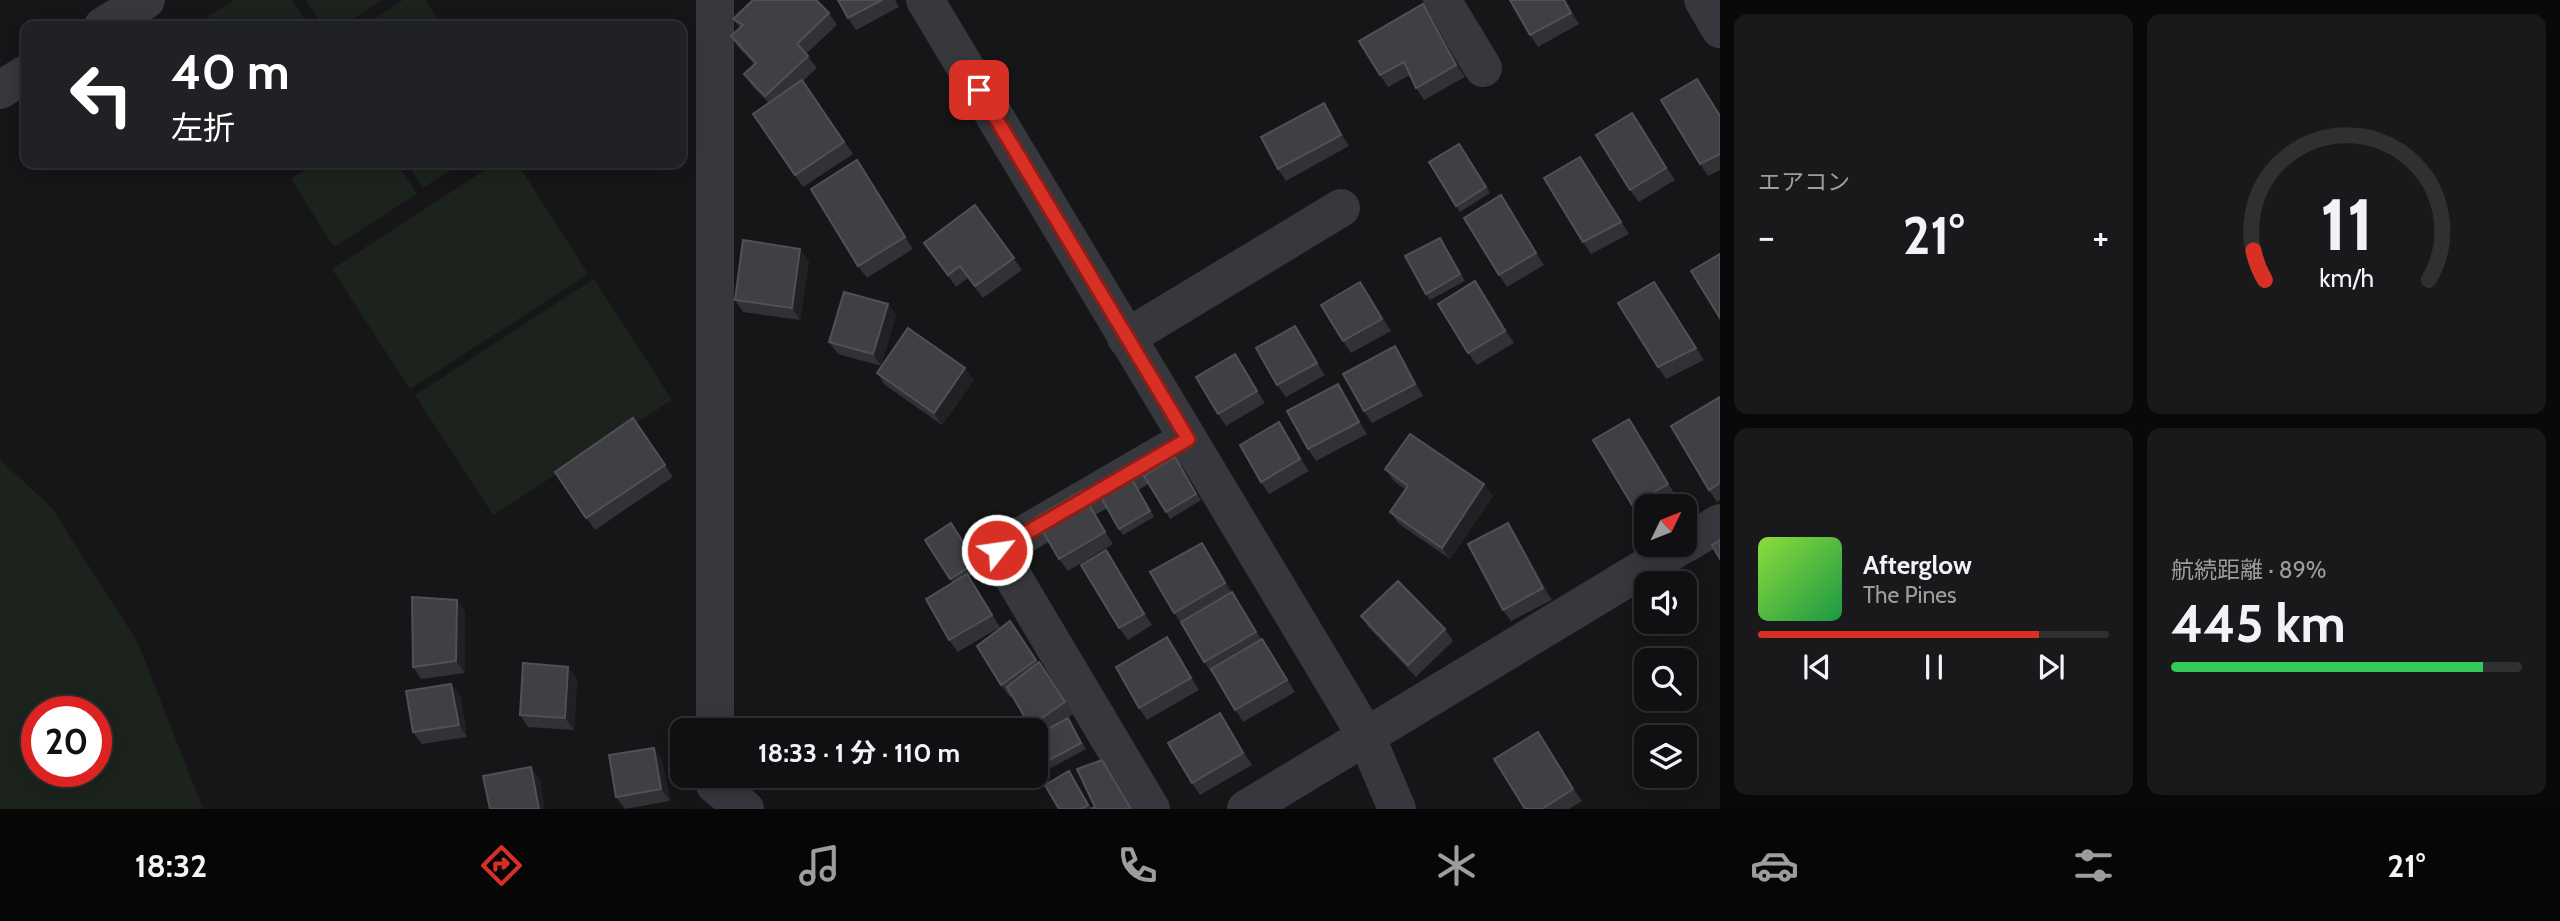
<!DOCTYPE html>
<html lang="ja">
<meta charset="utf-8">
<style>
:root{--surface:#101012;--page:#19191b;--text:#f1f3f6;--muted:#9c9d9f;--line:#303032;--accent:#d93025}
body{margin:0;font-family:Cabin,"Noto Sans JP",sans-serif;background:var(--page);color:var(--text);height:100vh;display:flex;flex-direction:column;font-size:26px;white-space:nowrap}
*{box-sizing:border-box;margin:0}
p{font-size:23px;color:var(--muted)}
.icon{flex:none;width:38px;height:38px;fill:none;stroke:currentColor;stroke-width:2;stroke-linecap:round;stroke-linejoin:round}
.map{position:relative;flex:1;overflow:hidden}
.drawer{display:flex;flex-direction:column;gap:14px;padding:14px;background:#09090a;width:840px}
.drawer>*{flex:none}
.hud{position:absolute;left:21px;top:21px;width:665px;height:147px;border-radius:14px;box-shadow:0 4px 18px #0003,0 0 0 2px var(--line);background:#202124;color:#fff;overflow:hidden}
.needle{width:46px;rotate:47deg}
.tools{position:absolute;left:1634px;top:494px;display:grid;gap:14px}
.tools a{display:grid;place-items:center;width:63px;height:63px;border-radius:14px;background:var(--surface);box-shadow:0 4px 18px #0003,0 0 0 2px var(--line);font-size:35px}
.speed{position:absolute;left:21px;top:696px;display:flex;gap:14px;font-size:35px;font-weight:700;text-align:center}
.speed>*{display:grid;place-content:center;width:91px;height:91px;border-radius:50%;background:var(--surface);box-shadow:0 4px 18px #0003,0 0 0 2px var(--line);line-height:1}
.speed .limit{border:10px solid #d22;background:#fff;color:#111}
.pin{position:absolute;display:grid;place-items:center;width:60px;height:60px;color:#fff;margin:-30px;border-radius:14px;box-shadow:0 4px 10px #0006}
.me{position:absolute;width:77px;margin:-38px;rotate:60deg;stroke-linejoin:round;filter:drop-shadow(0 0 5px #0008)}
.turn{display:flex;align-items:center;gap:24px;height:147px;padding:0 35px;font-size:32px}
.turn .icon{width:91px;height:91px;stroke-width:2.5}
.turn b{display:block;font-size:49px;line-height:60px}
.big{font-size:52px;font-weight:700;line-height:1.1}
.drawer .widget{flex:1;display:flex;flex-direction:column;justify-content:center;gap:10px;min-width:0;padding:0 24px;border-radius:14px;background:var(--page)}
.drawer .dial{align-items:center;gap:0}
.dial svg{height:182px;overflow:visible;fill:none;stroke:var(--line);stroke-width:7;stroke-linecap:round;text-anchor:middle}
.dial text{fill:var(--text);stroke:none}
.song{display:flex;align-items:center;gap:21px}
.cover{width:84px;height:84px;border-radius:10px;background:linear-gradient(135deg,hsl(90 70% 55%),hsl(140 70% 35%))}
.played{height:7px;border-radius:4px;background:linear-gradient(90deg,var(--accent) 80%,var(--line) 80%)}
.keys{display:flex;justify-content:space-around;direction:ltr}
.heat{display:flex;justify-content:space-between;align-items:center;font-size:38px;direction:ltr}
.charge{height:10px;border-radius:5px;background:linear-gradient(90deg,#34c759 89%,var(--line) 0)}
.drawer .tiles{flex:1;display:grid;gap:14px;grid-template-columns:repeat(2,1fr)}
.trip{position:absolute;left:670px;top:718px;width:378px;height:70px;border-radius:14px;background:var(--surface);box-shadow:0 4px 18px #0003,0 0 0 2px var(--line);font-weight:700;line-height:70px;text-align:center}
.menu{display:flex;height:112px;justify-content:space-around;align-items:center;background:#060607;color:var(--muted)}
.menu .icon{width:49px;height:49px}
.menu .current{color:var(--accent)}
.menu b{font-size:32px;color:var(--text)}
main{display:flex;flex:1;min-height:0}
.map>svg:first-child{display:block}
.green{fill:#1c231d;fill-rule:evenodd}
.lines{fill:none;stroke-linecap:round;stroke-linejoin:round}
.minor{stroke:#37383d;stroke-width:38}
.wall{fill:#323236}
.shaded-wall{fill:#212124}
.building{fill:#3f3f44;stroke:#4f5156;stroke-width:2}
.route-casing{stroke:#8d1f18;stroke-width:18}
.route{stroke:#d93025;stroke-width:12}
</style>
<main>
<div class="map">
<svg width="1720" height="809" viewBox="0 0 1720 809">
<rect width="100%" height="100%" fill="#161618"/>
<g class="green">
<path d="M 234,0 L 292,0 L 309,26 L 194,26 Z"/>
<path d="M 306,0 L 382,0 L 342,26 L 323,26 Z"/>
<path d="M 403,0 L 425,0 L 442,26 L 362,26 Z"/>
<path d="M 316,163 L 397,163 L 417,194 L 334,247 L 291,179 Z"/>
<path d="M 407,163 L 461,163 L 423,188 Z"/>
<path d="M 496,163 L 517,163 L 588,274 L 410,389 L 332,269 Z"/>
<path d="M 594,279 L 672,400 L 493,515 L 415,395 Z"/>
<path d="M 0,460 L 51,507 L 138,643 L 203,809 L 0,809 ZM 37,712 L 96,712 L 96,772 L 37,772 Z"/>
</g>
<g class="lines">
<g class="minor">
<path d="M 715,0 L 715,730"/>
<path d="M 925,0 L 1366,736 L 1397,809"/>
<path d="M 1442,0 L 1483,68"/>
<path d="M 1703,0 L 1720,29"/>
<path d="M 103,26 L 146,0"/>
<path d="M 0,90 L 26,74"/>
<path d="M 1126,338 L 1341,208"/>
<path d="M 1685,544 L 1720,523"/>
<path d="M 715,785 L 745,809"/>
<path d="M 1151,809 L 997,550 L 1188,439"/>
<path d="M 1246,809 L 1684,544"/>
</g>
</g>
<g class="wall">
<path d="M 838,0 L 895,0 L 899,7 L 856,30 L 848,18 Z"/>
<path d="M 1566,0 L 1579,24 L 1538,47 L 1530,35 Z"/>
<path d="M 1423,4 L 1431,16 L 1465,77 L 1424,100 L 1416,88 L 1410,75 L 1388,87 L 1380,75 Z"/>
<path d="M 829,13 L 837,25 L 806,54 L 817,68 L 803,81 L 853,154 L 803,187 L 753,114 L 769,103 L 752,86 L 744,74 L 754,64 L 739,48 L 731,36 L 740,28 L 733,19 Z"/>
<path d="M 1697,79 L 1720,115 L 1720,170 L 1708,176 L 1700,164 Z"/>
<path d="M 1324,103 L 1332,115 L 1349,146 L 1286,181 L 1278,169 Z"/>
<path d="M 1641,125 L 1675,180 L 1639,202 L 1630,190 Z"/>
<path d="M 1464,150 L 1490,193 L 1460,212 L 1456,206 Z"/>
<path d="M 857,160 L 913,249 L 867,278 L 858,266 Z"/>
<path d="M 1588,169 L 1629,234 L 1591,254 L 1583,242 Z"/>
<path d="M 1501,195 L 1544,265 L 1507,287 L 1499,275 Z"/>
<path d="M 975,205 L 1022,270 L 983,298 L 968,278 L 956,287 L 924,243 Z"/>
<path d="M 1444,244 L 1465,281 L 1430,300 L 1426,294 Z"/>
<path d="M 809,261 L 800,320 L 743,312 L 735,300 Z"/>
<path d="M 1654,282 L 1704,360 L 1666,379 L 1658,367 Z"/>
<path d="M 1484,293 L 1514,343 L 1477,365 L 1468,353 Z"/>
<path d="M 1369,294 L 1391,331 L 1351,353 L 1343,341 Z"/>
<path d="M 888,304 L 896,316 L 881,366 L 838,354 L 829,342 Z"/>
<path d="M 1295,326 L 1325,375 L 1286,397 L 1277,385 Z"/>
<path d="M 1395,346 L 1403,358 L 1423,396 L 1372,423 L 1364,411 Z"/>
<path d="M 1235,354 L 1265,403 L 1226,426 L 1218,414 Z"/>
<path d="M 877,373 L 974,380 L 942,425 L 885,385 Z"/>
<path d="M 1338,384 L 1346,396 L 1367,434 L 1316,461 L 1308,449 Z"/>
<path d="M 1720,397 L 1720,500 L 1717,502 L 1709,490 Z"/>
<path d="M 633,418 L 673,477 L 595,530 L 555,472 Z"/>
<path d="M 1637,431 L 1676,496 L 1660,506 L 1647,506 L 1647,513 L 1640,517 L 1632,505 Z"/>
<path d="M 1287,434 L 1309,471 L 1269,494 L 1261,482 Z"/>
<path d="M 1175,457 L 1201,500 L 1170,519 L 1166,512 Z"/>
<path d="M 1385,469 L 1484,484 L 1493,496 L 1450,559 L 1399,524 L 1390,512 L 1406,490 L 1394,481 Z"/>
<path d="M 1133,480 L 1154,517 L 1123,535 L 1119,529 Z"/>
<path d="M 1081,491 L 1113,544 L 1068,571 L 1059,559 Z"/>
<path d="M 951,523 L 980,569 L 969,577 L 1000,627 L 958,652 L 949,640 L 953,583 L 925,540 Z"/>
<path d="M 1516,535 L 1552,600 L 1511,621 L 1503,610 Z"/>
<path d="M 1210,555 L 1262,640 L 1262,639 L 1271,651 L 1295,692 L 1243,722 L 1213,674 L 1204,662 L 1183,625 L 1174,613 Z"/>
<path d="M 1114,562 L 1152,625 L 1128,640 L 1119,628 Z"/>
<path d="M 457,600 L 465,612 L 465,673 L 421,679 L 413,667 Z"/>
<path d="M 1361,616 L 1445,629 L 1453,641 L 1416,677 L 1369,628 Z"/>
<path d="M 1010,621 L 1038,663 L 1039,662 L 1048,674 L 1073,714 L 1062,722 L 1068,718 L 1086,749 L 1051,768 L 1046,762 L 1036,734 L 1036,730 L 1033,730 L 1012,696 L 1010,697 L 1001,685 Z"/>
<path d="M 1176,649 L 1199,690 L 1147,720 L 1139,708 Z"/>
<path d="M 577,679 L 574,730 L 528,727 L 520,715 Z"/>
<path d="M 451,684 L 460,695 L 467,737 L 422,744 L 413,732 Z"/>
<path d="M 1228,725 L 1252,765 L 1200,795 L 1192,783 Z"/>
<path d="M 1538,732 L 1582,801 L 1569,809 L 1525,809 Z"/>
<path d="M 662,760 L 670,801 L 625,809 L 616,797 Z"/>
<path d="M 1110,772 L 1132,809 L 1059,809 L 1073,777 L 1092,809 L 1095,807 Z"/>
</g>
<g class="shaded-wall">
<path d="M 1564,0 L 1566,0 L 1579,24 L 1571,13 Z"/>
<path d="M 1423,4 L 1431,16 L 1465,77 L 1456,65 Z"/>
<path d="M 1324,103 L 1332,115 L 1349,146 L 1341,135 Z"/>
<path d="M 1632,113 L 1641,125 L 1675,180 L 1666,168 Z"/>
<path d="M 857,160 L 865,172 L 913,249 L 905,237 Z"/>
<path d="M 1501,195 L 1510,207 L 1544,265 L 1536,253 Z"/>
<path d="M 800,249 L 809,261 L 800,320 L 792,308 Z"/>
<path d="M 1475,281 L 1484,293 L 1514,343 L 1505,331 Z"/>
<path d="M 1360,282 L 1369,294 L 1391,331 L 1382,319 Z"/>
<path d="M 1654,282 L 1663,294 L 1704,360 L 1696,348 Z"/>
<path d="M 888,304 L 896,316 L 881,366 L 873,354 Z"/>
<path d="M 1295,326 L 1303,338 L 1325,375 L 1317,363 Z"/>
<path d="M 1395,346 L 1403,358 L 1423,396 L 1415,384 Z"/>
<path d="M 1235,354 L 1244,366 L 1265,403 L 1257,391 Z"/>
<path d="M 965,368 L 974,380 L 942,425 L 934,413 Z"/>
<path d="M 1338,384 L 1346,396 L 1367,434 L 1359,422 Z"/>
<path d="M 1629,419 L 1637,431 L 1676,496 L 1668,484 Z"/>
<path d="M 1279,422 L 1287,434 L 1309,471 L 1300,459 Z"/>
<path d="M 1484,484 L 1493,496 L 1450,559 L 1442,548 Z"/>
<path d="M 1081,491 L 1089,503 L 1113,544 L 1105,532 Z"/>
<path d="M 1508,523 L 1516,535 L 1552,600 L 1543,588 Z"/>
<path d="M 1202,543 L 1240,604 L 1264,644 L 1225,583 Z"/>
<path d="M 1106,550 L 1114,562 L 1152,625 L 1144,614 Z"/>
<path d="M 967,574 L 976,586 L 1000,627 L 992,615 Z"/>
<path d="M 457,600 L 465,612 L 465,673 L 456,661 Z"/>
<path d="M 1167,637 L 1176,649 L 1199,690 L 1191,678 Z"/>
<path d="M 1262,639 L 1271,651 L 1295,692 L 1287,680 Z"/>
<path d="M 568,667 L 577,679 L 574,730 L 565,718 Z"/>
<path d="M 451,684 L 460,695 L 467,737 L 459,725 Z"/>
<path d="M 1220,713 L 1228,725 L 1252,765 L 1243,753 Z"/>
<path d="M 1538,732 L 1546,744 L 1582,801 L 1573,789 Z"/>
<path d="M 654,748 L 662,760 L 670,801 L 661,789 Z"/>
<path d="M 1102,760 L 1110,772 L 1132,809 L 1131,809 Z"/>
<path d="M 531,767 L 540,779 L 545,809 L 539,809 Z"/>
</g>
<g class="building">
<path d="M 753,0 L 816,0 L 829,13 L 797,44 L 808,56 L 765,96 L 744,74 L 756,63 L 731,36 L 743,25 L 733,19 Z"/>
<path d="M 838,0 L 882,0 L 848,18 Z"/>
<path d="M 1510,0 L 1564,0 L 1571,13 L 1530,35 Z"/>
<path d="M 1423,4 L 1456,65 L 1416,88 L 1404,62 L 1380,75 L 1359,41 Z"/>
<path d="M 1697,79 L 1720,116 L 1720,154 L 1700,164 L 1661,100 Z"/>
<path d="M 802,80 L 844,142 L 795,175 L 753,114 Z"/>
<path d="M 1324,103 L 1341,135 L 1278,169 L 1261,137 Z"/>
<path d="M 1632,113 L 1666,168 L 1630,190 L 1596,135 Z"/>
<path d="M 1459,144 L 1486,187 L 1456,206 L 1429,162 Z"/>
<path d="M 1580,157 L 1621,222 L 1583,242 L 1544,178 Z"/>
<path d="M 857,160 L 905,237 L 858,266 L 811,189 Z"/>
<path d="M 1501,195 L 1536,253 L 1499,275 L 1464,218 Z"/>
<path d="M 975,205 L 1014,258 L 975,286 L 960,266 L 948,275 L 924,243 Z"/>
<path d="M 1440,238 L 1460,274 L 1426,294 L 1405,256 Z"/>
<path d="M 743,240 L 800,249 L 792,308 L 735,300 Z"/>
<path d="M 1720,254 L 1720,318 L 1691,271 Z"/>
<path d="M 1475,281 L 1505,331 L 1468,353 L 1438,304 Z"/>
<path d="M 1360,282 L 1382,319 L 1343,341 L 1321,305 Z"/>
<path d="M 1654,282 L 1696,348 L 1658,367 L 1618,303 Z"/>
<path d="M 844,292 L 888,304 L 873,354 L 829,342 Z"/>
<path d="M 1295,326 L 1317,363 L 1277,385 L 1256,348 Z"/>
<path d="M 908,328 L 965,368 L 934,413 L 877,373 Z"/>
<path d="M 1395,346 L 1415,384 L 1364,411 L 1343,374 Z"/>
<path d="M 1235,354 L 1257,391 L 1218,414 L 1196,377 Z"/>
<path d="M 1338,384 L 1359,422 L 1308,449 L 1287,411 Z"/>
<path d="M 1720,397 L 1720,483 L 1709,490 L 1671,426 Z"/>
<path d="M 633,418 L 665,465 L 586,518 L 555,472 Z"/>
<path d="M 1629,419 L 1668,484 L 1632,505 L 1593,440 Z"/>
<path d="M 1279,422 L 1300,459 L 1261,482 L 1240,445 Z"/>
<path d="M 1410,434 L 1484,484 L 1442,548 L 1390,512 L 1408,486 L 1385,469 Z"/>
<path d="M 1175,457 L 1196,494 L 1166,512 L 1144,476 Z"/>
<path d="M 1129,474 L 1150,511 L 1119,529 L 1098,492 Z"/>
<path d="M 1081,491 L 1105,532 L 1059,559 L 1035,518 Z"/>
<path d="M 951,523 L 976,563 L 950,579 L 925,540 Z"/>
<path d="M 1508,523 L 1543,588 L 1503,610 L 1468,544 Z"/>
<path d="M 1720,540 L 1720,559 L 1712,545 Z"/>
<path d="M 1202,543 L 1225,583 L 1174,613 L 1150,572 Z"/>
<path d="M 1106,550 L 1144,614 L 1119,628 L 1081,565 Z"/>
<path d="M 967,574 L 992,615 L 949,640 L 926,599 Z"/>
<path d="M 1398,581 L 1445,629 L 1408,665 L 1361,616 Z"/>
<path d="M 1232,592 L 1256,632 L 1204,662 L 1181,622 Z"/>
<path d="M 412,597 L 457,600 L 456,661 L 413,667 Z"/>
<path d="M 1010,621 L 1036,660 L 1001,685 L 977,646 Z"/>
<path d="M 1167,637 L 1191,678 L 1139,708 L 1116,667 Z"/>
<path d="M 1262,639 L 1287,680 L 1235,710 L 1211,669 Z"/>
<path d="M 1039,662 L 1065,702 L 1030,726 L 1007,687 Z"/>
<path d="M 523,663 L 568,667 L 565,718 L 520,715 Z"/>
<path d="M 451,684 L 459,725 L 413,732 L 406,691 Z"/>
<path d="M 1220,713 L 1243,753 L 1192,783 L 1168,743 Z"/>
<path d="M 1068,718 L 1081,743 L 1046,762 L 1036,742 L 1036,735 Z"/>
<path d="M 1538,732 L 1573,789 L 1542,809 L 1525,809 L 1494,759 Z"/>
<path d="M 654,748 L 661,789 L 616,797 L 609,755 Z"/>
<path d="M 1102,760 L 1131,809 L 1091,809 L 1095,807 L 1077,769 Z"/>
<path d="M 531,767 L 539,809 L 490,809 L 483,776 Z"/>
<path d="M 1069,771 L 1088,805 L 1081,809 L 1059,809 L 1045,785 Z"/>
</g>
<g class="lines">
<g class="route-casing">
<path id="route" d="M 979,90 L 1188,439 L 997,550"/>
</g>
<use href="#route" class="route"/>
</g>
</svg>
<div class="tools">
<a><svg class="needle" viewBox="-14 -14 28 28"><path d="M0-13l5 13h-10z" fill="#e53935"/><path d="M0 13l5-13h-10z" fill="#9c9d9f"/></svg></a>
<a><svg class="icon" aria-label="sound" viewBox="0 0 24 24"><path d="M4 9h4l5-4v14l-5-4H4zM17 9q2 3 0 6"/></svg></a>
<a><svg class="icon" aria-label="search" viewBox="0 0 24 24"><circle cx="10" cy="10" r="6"/><path d="M15 15l6 6"/></svg></a>
<a><svg class="icon" aria-label="layers" viewBox="0 0 24 24"><path d="M12 4l9 5-9 5-9-5zM3 14l9 5 9-5"/></svg></a>
</div>
<div class="speed"><div class="limit">20</div></div>
<div class="pin" style="left:979px;top:90px;background:#d93025"><svg class="icon" aria-label="arrive" viewBox="0 0 24 24"><path d="M6 21V4h12l-3 4 3 4H6"/></svg></div>
<svg class="me" style="left:997px;top:550px" viewBox="-20 -20 40 40"><circle r="17" fill="#d93025" stroke="#fff" stroke-width="3"/><path d="M0-11L8 9 0 5-8 9z" fill="#fff"/></svg>
<div class="trip">18:33 · 1 分 · 110 m</div>
<div class="hud">
<div class="turn"><svg class="icon" aria-label="left" viewBox="0 0 24 24"><path d="M17 20v-9H6M10 6l-5 5 5 5"/></svg><div><b>40 m</b>左折</div></div>
</div>
</div>
<section class="drawer">
<div class="tiles">
<div class="widget"><p>エアコン</p>
<div class="heat"><a>−</a><b class="big">21°</b><a>+</a></div>
</div>
<div class="widget dial"><svg viewBox="0 0 100 80">
<path d="M14 69A42 42 0 1 1 86 69"/>
<path d="M14 69A42 42 0 0 1 9 56" stroke="#d93025"/>
<text x="50" y="56" font-size="32" font-weight="700">11</text>
<text x="50" y="72" font-size="11">km/h</text>
</svg></div>
<div class="widget">
<div class="song"><i class="cover"></i><div><b>Afterglow</b><p>The Pines</p></div></div>
<div class="played"></div>
<div class="keys"><svg class="icon" aria-label="previous" viewBox="0 0 24 24"><path d="M18 5L8 12l10 7zM5 5v14"/></svg><svg class="icon" aria-label="pause" viewBox="0 0 24 24"><path d="M8 5v14M16 5v14"/></svg><svg class="icon" aria-label="next" viewBox="0 0 24 24"><path d="M6 5l10 7-10 7zM19 5v14"/></svg></div>
</div>
<div class="widget"><p>航続距離 · 89%</p><b class="big">445 km</b><div class="charge"></div></div>
</div>
</section>
</main>
<nav class="menu">
<b>18:32</b>
<svg class="icon current" aria-label="directions" viewBox="0 0 24 24"><path d="M12 3l9 9-9 9-9-9zM9 14v-3h6M13 9l2 2-2 2"/></svg>
<svg class="icon" aria-label="music" viewBox="0 0 24 24"><path d="M9 18V5l10-2v13"/><circle cx="6" cy="18" r="3"/><circle cx="16" cy="16" r="3"/></svg>
<svg class="icon" aria-label="phone" viewBox="0 0 24 24"><path d="M5 4h4l2 5-3 2q2 4 5 5l2-3 5 2v4C11 20 4 13 5 4z"/></svg>
<svg class="icon" aria-label="climate" viewBox="0 0 24 24"><path d="M12 3v18M4 7l16 10M4 17L20 7"/></svg>
<svg class="icon" aria-label="car" viewBox="0 0 24 24"><path d="M5 17H2v-5l4-1 3-4h7l3 4 3 1v5h-3M9 17h6M6 11h13"/><circle cx="7" cy="17" r="2"/><circle cx="17" cy="17" r="2"/></svg>
<svg class="icon" aria-label="filters" viewBox="0 0 24 24"><path d="M4 7h16M4 17h16"/><circle cx="9" cy="7" r="2"/><circle cx="15" cy="17" r="2"/></svg>
<b>21°</b>
</nav>
